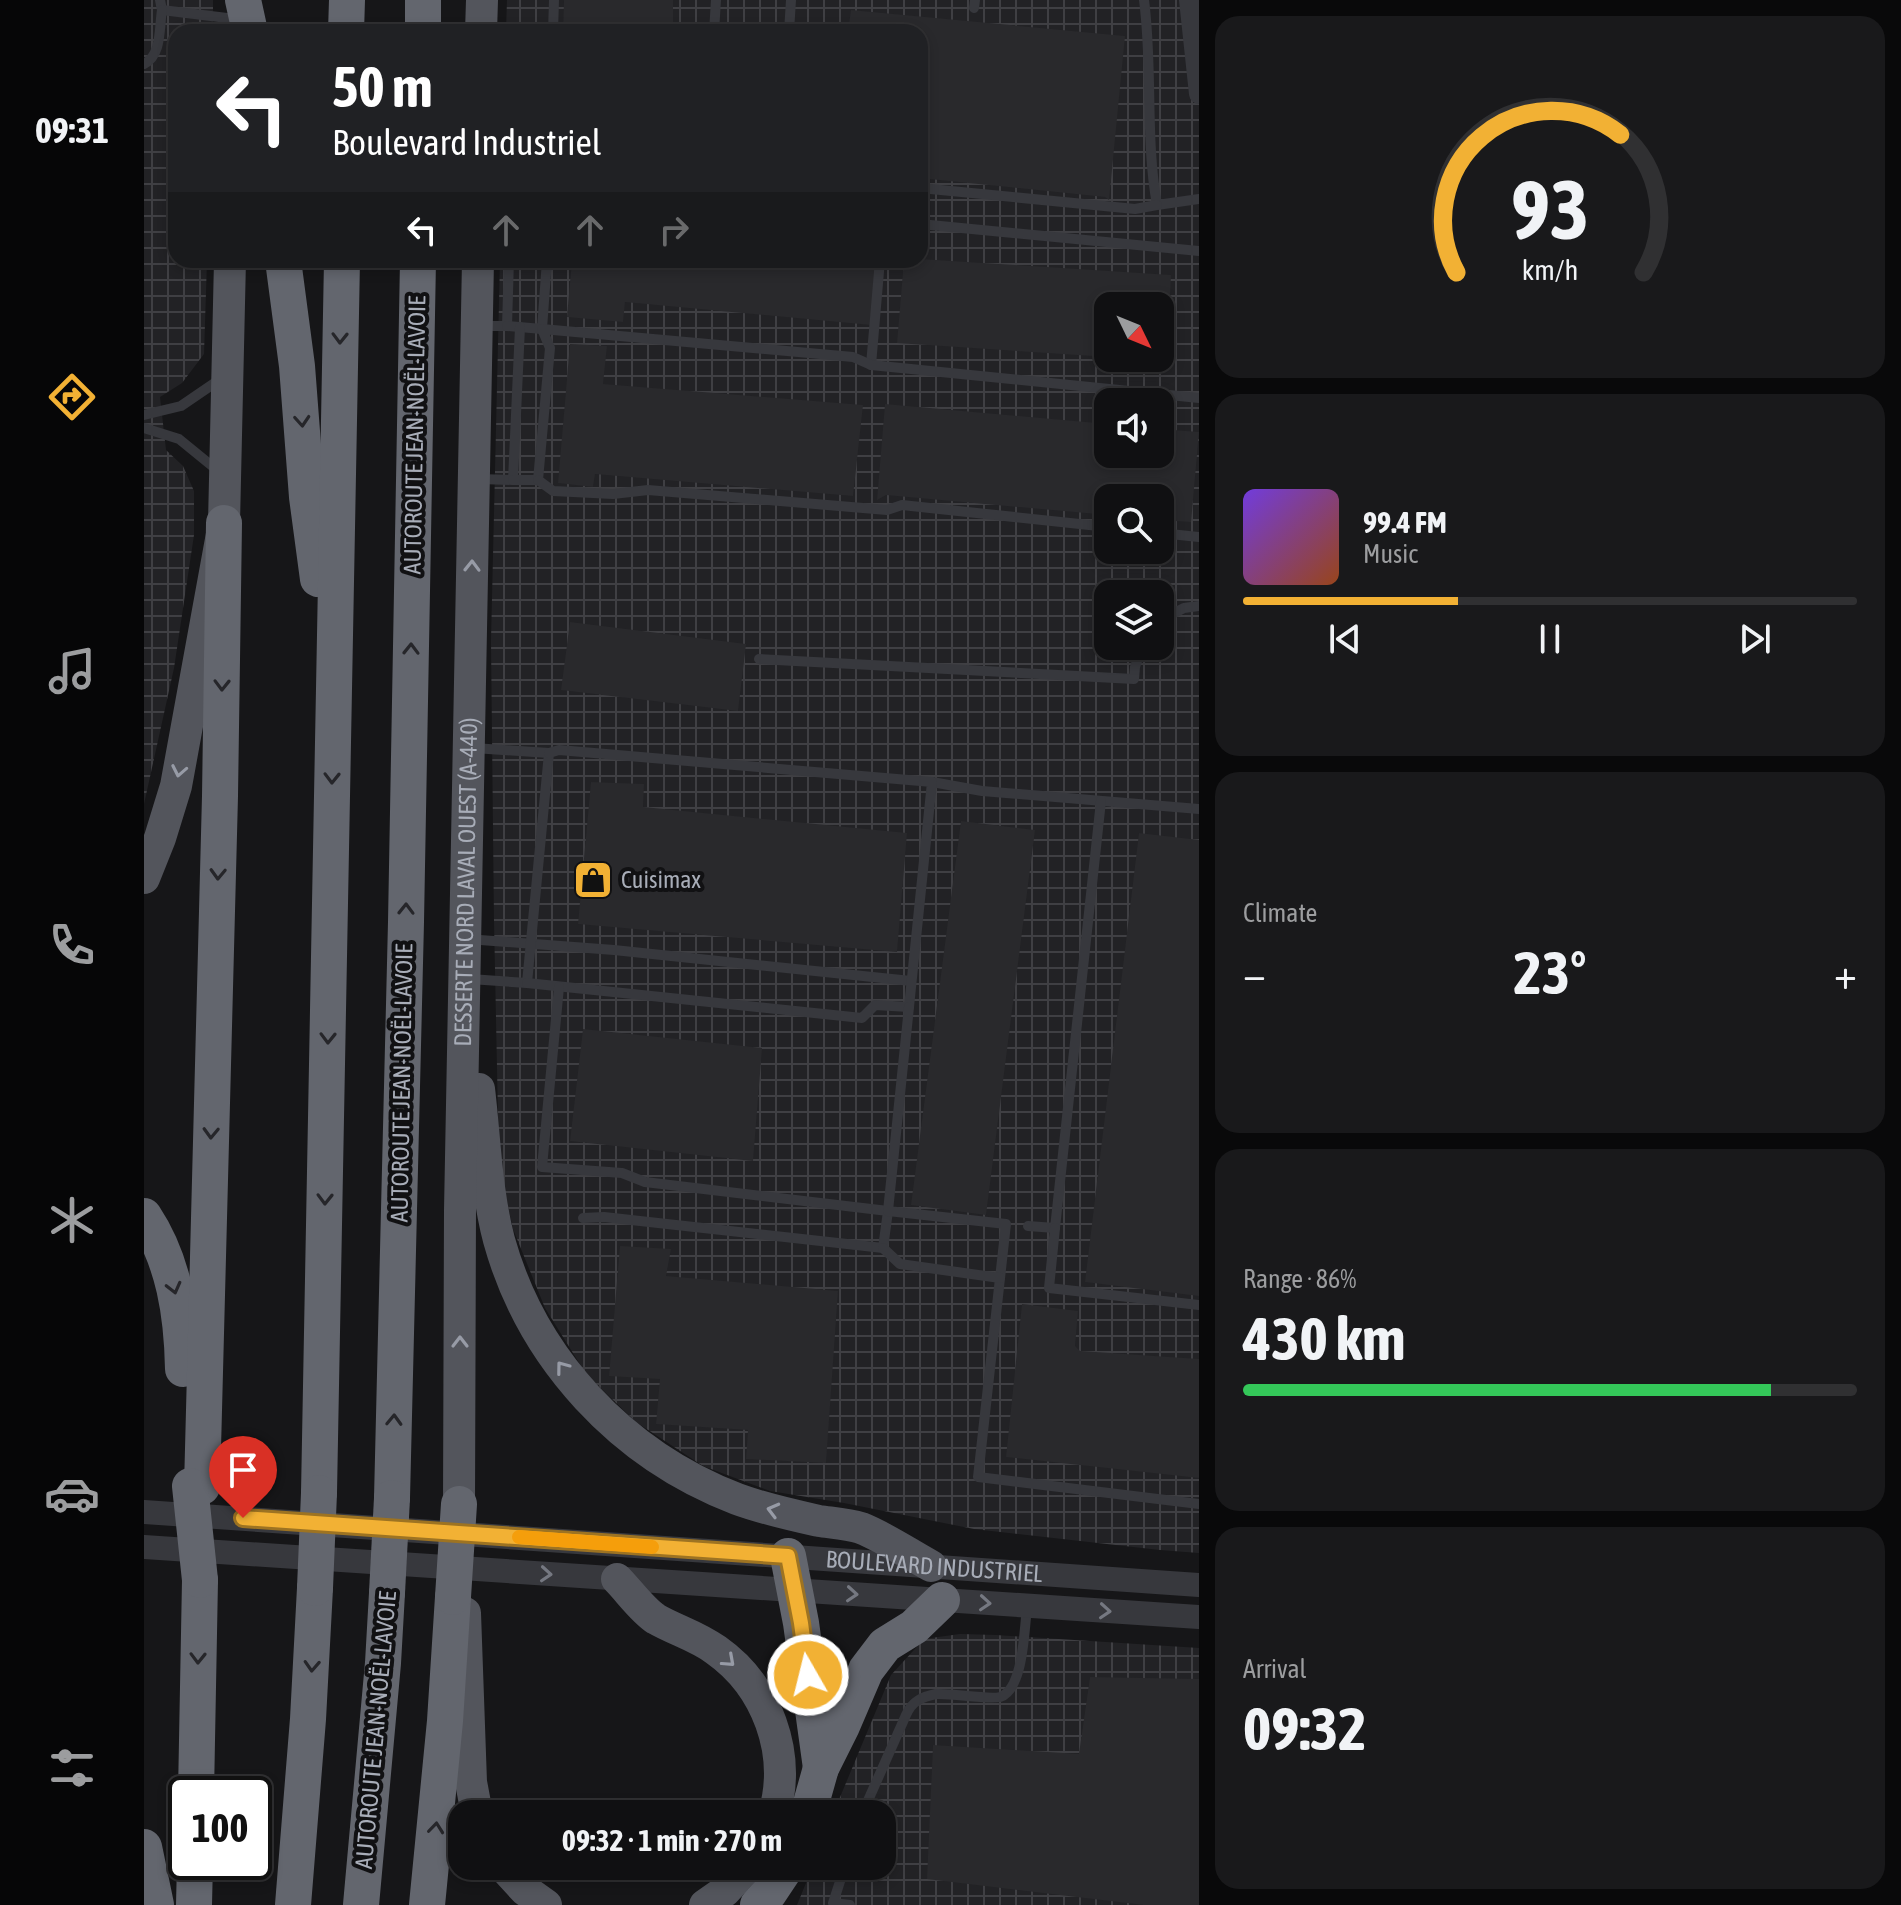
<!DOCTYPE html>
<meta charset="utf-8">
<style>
:root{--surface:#101012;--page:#19191b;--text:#f1f3f6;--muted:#9c9d9f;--line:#303032;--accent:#f2b134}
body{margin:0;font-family:"Asap Condensed",sans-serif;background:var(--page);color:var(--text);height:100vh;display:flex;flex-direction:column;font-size:30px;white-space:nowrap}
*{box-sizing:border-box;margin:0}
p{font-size:26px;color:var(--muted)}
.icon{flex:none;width:44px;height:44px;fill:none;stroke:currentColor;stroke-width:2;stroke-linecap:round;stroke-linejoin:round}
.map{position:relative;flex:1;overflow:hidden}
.details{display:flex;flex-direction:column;gap:16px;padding:16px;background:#09090a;width:702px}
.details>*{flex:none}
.guide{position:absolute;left:24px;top:24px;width:760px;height:244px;border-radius:24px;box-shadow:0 4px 12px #0003,0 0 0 2px var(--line);background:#202124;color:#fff;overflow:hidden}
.needle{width:52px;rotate:133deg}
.tools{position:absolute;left:950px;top:292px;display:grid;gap:16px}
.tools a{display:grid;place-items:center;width:80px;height:80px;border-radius:16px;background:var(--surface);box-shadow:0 4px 12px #0003,0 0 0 2px var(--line);font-size:40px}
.speed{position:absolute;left:24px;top:1776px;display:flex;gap:16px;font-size:40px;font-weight:700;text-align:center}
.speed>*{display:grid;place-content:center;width:104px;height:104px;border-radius:50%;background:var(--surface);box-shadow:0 4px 12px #0003,0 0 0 2px var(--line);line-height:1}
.speed .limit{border:4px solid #111;border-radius:12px;background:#fff;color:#111}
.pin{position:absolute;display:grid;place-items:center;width:68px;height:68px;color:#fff;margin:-82px -34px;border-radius:50% 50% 50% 0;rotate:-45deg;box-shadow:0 0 8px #0007}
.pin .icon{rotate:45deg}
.me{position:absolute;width:88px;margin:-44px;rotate:352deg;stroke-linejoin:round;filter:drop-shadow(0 0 6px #0008)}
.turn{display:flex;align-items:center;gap:28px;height:168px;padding:0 32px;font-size:36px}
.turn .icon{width:104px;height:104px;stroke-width:2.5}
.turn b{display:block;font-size:56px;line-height:68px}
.lanes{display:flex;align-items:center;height:76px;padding:0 32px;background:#0003;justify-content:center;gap:40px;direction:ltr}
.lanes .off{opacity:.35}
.big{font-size:60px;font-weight:700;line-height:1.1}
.details .card{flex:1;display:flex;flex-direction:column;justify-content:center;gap:12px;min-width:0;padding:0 28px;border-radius:24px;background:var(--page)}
.details .dial{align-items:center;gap:0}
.dial svg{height:208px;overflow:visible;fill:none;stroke:var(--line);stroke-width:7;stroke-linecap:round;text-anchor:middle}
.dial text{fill:var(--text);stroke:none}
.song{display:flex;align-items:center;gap:24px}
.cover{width:96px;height:96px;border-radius:12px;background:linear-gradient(135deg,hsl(260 70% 55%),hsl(20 70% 35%))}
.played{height:8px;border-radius:4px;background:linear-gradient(90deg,var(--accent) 35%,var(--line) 35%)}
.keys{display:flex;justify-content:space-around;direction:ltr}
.heat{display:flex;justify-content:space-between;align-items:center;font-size:44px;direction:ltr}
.charge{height:12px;border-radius:6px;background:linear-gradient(90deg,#34c759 86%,var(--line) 0)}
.trip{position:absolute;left:304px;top:1800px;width:448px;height:80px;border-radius:24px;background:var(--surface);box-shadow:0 4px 12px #0003,0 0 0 2px var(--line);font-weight:700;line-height:80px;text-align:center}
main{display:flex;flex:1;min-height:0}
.dock{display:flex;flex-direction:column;width:144px;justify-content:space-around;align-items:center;background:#060607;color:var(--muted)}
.dock .icon{width:56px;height:56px}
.dock .current{color:var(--accent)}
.dock b{font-size:36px;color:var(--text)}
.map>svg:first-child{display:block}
.industrial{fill:url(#industrial-grid);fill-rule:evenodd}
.building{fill:#29292c}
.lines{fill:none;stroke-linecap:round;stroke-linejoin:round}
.service{stroke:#37383d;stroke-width:10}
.minor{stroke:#37383d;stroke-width:20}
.tertiary{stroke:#37383d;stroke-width:24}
.primary{stroke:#53555c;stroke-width:32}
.motorway{stroke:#63666e;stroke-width:36}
.motorway-bridge{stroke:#63666e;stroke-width:36}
.oneway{stroke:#26262a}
.oneway2{stroke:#979ba6}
.oneway3{stroke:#757881}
.route-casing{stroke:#9d7322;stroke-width:20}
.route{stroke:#f2b134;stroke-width:14}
.slow{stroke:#f59e0b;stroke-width:14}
.labels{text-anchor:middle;stroke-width:8;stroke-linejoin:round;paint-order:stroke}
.street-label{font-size:24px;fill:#a8adb8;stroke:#111113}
.poi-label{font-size:24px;fill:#a8adb8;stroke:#111113;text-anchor:start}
</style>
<main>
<nav class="dock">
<b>09:31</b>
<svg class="icon current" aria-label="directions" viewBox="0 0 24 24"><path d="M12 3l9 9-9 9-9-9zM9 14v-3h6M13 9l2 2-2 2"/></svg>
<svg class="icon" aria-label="music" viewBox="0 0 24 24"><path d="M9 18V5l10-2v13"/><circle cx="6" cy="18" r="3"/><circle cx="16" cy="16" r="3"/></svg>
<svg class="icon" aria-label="phone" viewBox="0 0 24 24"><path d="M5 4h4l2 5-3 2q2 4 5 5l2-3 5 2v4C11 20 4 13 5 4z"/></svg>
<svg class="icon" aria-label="climate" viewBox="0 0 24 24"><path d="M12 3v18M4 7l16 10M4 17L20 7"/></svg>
<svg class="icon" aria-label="car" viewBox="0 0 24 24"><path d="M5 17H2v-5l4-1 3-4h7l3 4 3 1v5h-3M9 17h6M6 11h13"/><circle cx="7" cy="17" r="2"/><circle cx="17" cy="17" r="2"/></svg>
<svg class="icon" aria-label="filters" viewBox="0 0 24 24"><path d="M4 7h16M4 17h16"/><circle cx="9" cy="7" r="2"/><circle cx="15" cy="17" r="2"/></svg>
</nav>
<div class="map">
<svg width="1055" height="1905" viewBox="0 0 1055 1905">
<defs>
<pattern id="industrial-grid" width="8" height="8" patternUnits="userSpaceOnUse" patternTransform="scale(2)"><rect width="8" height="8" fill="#222225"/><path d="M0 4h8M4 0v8" fill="none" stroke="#3f3f43"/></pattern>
</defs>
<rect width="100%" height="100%" fill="#161618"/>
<g class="industrial">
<path d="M 0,0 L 69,0 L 69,32 L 32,32 L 32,260 L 63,260 L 60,354 L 38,383 L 16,397 L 22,450 L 39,466 L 50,491 L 50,535 L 30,668 L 0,804 Z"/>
<path d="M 363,0 L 1055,0 L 1055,1553 L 1016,1550 L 830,1529 L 700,1503 L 626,1491 L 559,1466 L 492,1422 L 442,1374 L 401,1308 L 369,1229 L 355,1165 L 350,920 L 347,641 L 356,260 L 776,260 L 776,32 L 362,32 ZM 964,306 L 1016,306 L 1016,358 L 964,358 ZM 964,402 L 1016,402 L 1016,454 L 964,454 ZM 964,498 L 1016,498 L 1016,550 L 964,550 ZM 964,594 L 1016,594 L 1016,646 L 964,646 Z"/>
<path d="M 816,1634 L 852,1635 L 1055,1648 L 1055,1905 L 653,1905 L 669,1866 L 738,1866 L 738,1814 L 689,1814 L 747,1675 L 780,1639 Z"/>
</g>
<g class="building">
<path d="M 420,0 L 529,0 L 529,32 L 419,32 Z"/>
<path d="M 707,10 L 981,36 L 965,200 L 961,197 L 776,178 L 776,32 L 704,32 Z"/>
<path d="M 776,259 L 1027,275 L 1023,361 L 1016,360 L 1016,306 L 964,306 L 964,357 L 753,343 L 760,260 Z"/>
<path d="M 428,260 L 733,260 L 727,325 L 481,302 L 479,322 L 423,317 Z"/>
<path d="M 426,344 L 463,346 L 459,384 L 719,405 L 709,496 L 451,474 L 449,487 L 414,483 Z"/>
<path d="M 741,404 L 964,424 L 964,454 L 1016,454 L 1016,429 L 1055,432 L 1047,522 L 1016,520 L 1016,498 L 964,498 L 964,515 L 742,495 L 733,500 Z"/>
<path d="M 426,622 L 602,644 L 594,711 L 417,690 Z"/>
<path d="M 447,782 L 500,784 L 499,807 L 763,833 L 753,952 L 434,924 Z"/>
<path d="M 817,821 L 891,830 L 842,1215 L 767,1205 Z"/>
<path d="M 995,833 L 1055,840 L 1055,1296 L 941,1282 Z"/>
<path d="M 439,1029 L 618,1048 L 609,1161 L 426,1141 Z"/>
<path d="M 476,1246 L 527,1249 L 522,1276 L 694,1291 L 682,1463 L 602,1459 L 604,1430 L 512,1424 L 516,1379 L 465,1376 Z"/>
<path d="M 878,1304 L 934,1311 L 931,1346 L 936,1351 L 1055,1359 L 1055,1478 L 862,1457 Z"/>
<path d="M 946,1677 L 1055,1679 L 1055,1905 L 1000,1905 L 783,1879 L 789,1745 L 935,1754 Z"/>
</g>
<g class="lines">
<g class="service">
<path d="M 16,0 L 18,10 L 91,19"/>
<path d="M 1000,0 C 1009,68 1001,138 1013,205 L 1055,199"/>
<path d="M 830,8 L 831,0"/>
<path d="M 409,32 L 410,0"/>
<path d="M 570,32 L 572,0"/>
<path d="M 645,32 L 647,0"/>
<path d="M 0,64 C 18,55 15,28 18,10"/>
<path d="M 776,188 L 991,209 L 1013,205"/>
<path d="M 776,224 L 1055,251"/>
<path d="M 335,326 L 363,326 L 365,260"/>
<path d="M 363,326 L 398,329 L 403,260"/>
<path d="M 727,365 L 736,260"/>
<path d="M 0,415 L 37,406 L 78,378"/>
<path d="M 0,428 L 35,439 L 73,470"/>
<path d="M 336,479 L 369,480 L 376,327"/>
<path d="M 369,480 L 394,480 L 406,348 L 398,329 L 709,357 L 727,365 L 1055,398"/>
<path d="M 394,480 L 409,491 L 469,494 L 504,490 L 743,510 L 758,505 L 964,527"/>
<path d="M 1016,533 L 1055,537"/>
<path d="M 1016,620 L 1040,608 L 1055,606"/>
<path d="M 615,659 L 990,679 L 991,667 L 998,646"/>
<path d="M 788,782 L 838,791 L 1055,809"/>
<path d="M 323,939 L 470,950 L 767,981"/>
<path d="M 326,979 L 383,983 L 405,753 L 330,748"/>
<path d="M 383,983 L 718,1018 L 731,1005 L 765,1007 L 788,782 L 415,750 L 405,753"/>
<path d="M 415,987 L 398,1167 L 478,1173 L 501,1182 L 744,1211 L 739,1248 L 460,1217 L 439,1218"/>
<path d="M 765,1007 L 744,1211 L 862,1224 L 834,1477 L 1055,1504"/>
<path d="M 884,1226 L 911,1228 L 957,801"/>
<path d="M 911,1228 L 905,1288 L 1055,1305"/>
<path d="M 739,1248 L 756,1264 L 856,1278"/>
<path d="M 718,1814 L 762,1715 C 768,1701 778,1697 792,1694 C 808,1693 844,1700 856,1697 C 880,1689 880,1629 883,1608"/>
<path d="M 701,1866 L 689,1903 L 706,1905"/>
</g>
<path class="minor" d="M 1045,0 L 1055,94"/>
<g class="tertiary">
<path id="s1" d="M 0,1512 L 1055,1585"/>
<path d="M 0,1547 L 1055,1617"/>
</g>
<g class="primary">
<path d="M 337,32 L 338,0"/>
<path d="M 0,878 L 16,838 L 32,786 L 80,523 L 86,260"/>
<path d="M 335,1089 C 341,1139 342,1191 355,1240 C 388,1359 478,1455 593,1499 C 620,1509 648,1515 675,1521 C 689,1523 704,1524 717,1528 C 740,1537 765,1554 787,1566"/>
<path id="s2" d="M 315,1504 L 316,1210 L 334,260"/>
<path d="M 473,1579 C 484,1590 499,1611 512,1619 C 531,1630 553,1636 572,1650 C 623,1686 648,1753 630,1814"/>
<path d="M 321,1613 L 327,1782 L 333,1814"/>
<path d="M 359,1866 L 381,1890 L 402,1905"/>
<path d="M 561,1905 L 581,1891 L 604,1866"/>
</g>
<g class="motorway">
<path d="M 99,0 L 106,32"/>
<path d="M 202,32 L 203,0"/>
<path d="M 279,32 L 279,0"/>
<path d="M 139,260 L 153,366 L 163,497 L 174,579"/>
<path d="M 0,1216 C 30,1261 38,1315 39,1369"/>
<path d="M 58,1487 L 76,796 L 80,523"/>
<path d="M 175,1493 L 198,260"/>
<path d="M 248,1498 L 262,922 L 274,260"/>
<path d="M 644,1556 L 657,1623 L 677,1768"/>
<path d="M 52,1794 L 56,1580"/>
<path d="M 664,1814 L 677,1768 L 698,1726 L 722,1670 L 741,1645 L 770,1627 L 798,1600"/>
<path d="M 0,1847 L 12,1905"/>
<path d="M 50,1905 L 51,1862"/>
<path d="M 149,1905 L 164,1719 L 171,1588"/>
<path d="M 217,1905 L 239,1663 L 243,1593"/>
<path d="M 283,1905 L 301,1721 L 309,1597"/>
<path d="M 614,1905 L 625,1893 L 643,1866"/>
</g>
<g class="motorway-bridge">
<path d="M 46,1486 L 56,1580"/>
<path d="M 171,1588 L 175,1493"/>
<path d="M 243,1593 L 248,1498"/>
<path d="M 309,1597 L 315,1504"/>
</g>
</g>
<defs><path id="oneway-chevron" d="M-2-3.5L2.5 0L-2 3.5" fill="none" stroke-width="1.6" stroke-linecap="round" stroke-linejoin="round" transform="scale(2)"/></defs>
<g class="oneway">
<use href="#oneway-chevron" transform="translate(196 338) rotate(91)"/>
<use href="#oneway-chevron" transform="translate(158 421) rotate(86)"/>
<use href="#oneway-chevron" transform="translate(267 649) rotate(-89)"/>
<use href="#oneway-chevron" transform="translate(78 685) rotate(91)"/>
<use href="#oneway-chevron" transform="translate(188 778) rotate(91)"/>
<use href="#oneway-chevron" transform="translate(74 874) rotate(92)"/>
<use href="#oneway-chevron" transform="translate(262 909) rotate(-89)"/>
<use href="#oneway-chevron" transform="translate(184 1038) rotate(91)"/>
<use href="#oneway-chevron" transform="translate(67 1133) rotate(92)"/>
<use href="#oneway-chevron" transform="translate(181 1199) rotate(91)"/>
<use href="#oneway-chevron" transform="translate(30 1288) rotate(76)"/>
<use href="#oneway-chevron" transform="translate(250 1420) rotate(-88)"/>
<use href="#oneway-chevron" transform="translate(54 1658) rotate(91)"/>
<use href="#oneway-chevron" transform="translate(168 1666) rotate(93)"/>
<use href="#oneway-chevron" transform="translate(292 1828) rotate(-84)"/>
</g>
<g class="oneway2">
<use href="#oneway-chevron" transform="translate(328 566) rotate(-89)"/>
<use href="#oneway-chevron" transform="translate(35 771) rotate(101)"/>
<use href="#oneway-chevron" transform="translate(316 1342) rotate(-90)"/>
<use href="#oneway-chevron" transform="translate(418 1367) rotate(-127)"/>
<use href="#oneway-chevron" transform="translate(629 1510) rotate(-165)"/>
<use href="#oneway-chevron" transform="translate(585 1661) rotate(42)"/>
</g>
<g class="oneway3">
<use href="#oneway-chevron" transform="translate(402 1574) rotate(4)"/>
<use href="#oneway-chevron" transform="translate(708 1594) rotate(4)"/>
<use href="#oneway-chevron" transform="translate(841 1603) rotate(4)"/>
<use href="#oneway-chevron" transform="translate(961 1611) rotate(4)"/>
</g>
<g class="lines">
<g class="route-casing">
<path id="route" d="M 99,1518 L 644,1556 L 657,1623 L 664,1675"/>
</g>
<use href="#route" class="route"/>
<path class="slow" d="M 375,1537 L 508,1547"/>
</g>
<defs>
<g id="shop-square" transform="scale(2)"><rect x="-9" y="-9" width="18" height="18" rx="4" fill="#f2b134" stroke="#111113"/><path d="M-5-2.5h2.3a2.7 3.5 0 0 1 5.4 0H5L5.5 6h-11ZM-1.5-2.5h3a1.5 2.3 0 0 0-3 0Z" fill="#111"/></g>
</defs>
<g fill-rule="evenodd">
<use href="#shop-square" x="449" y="880"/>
</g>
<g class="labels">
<g class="street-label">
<text transform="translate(271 435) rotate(-89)" y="8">AUTOROUTE JEAN-NOËL-LAVOIE</text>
<text dy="8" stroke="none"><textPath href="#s2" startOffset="622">DESSERTE NORD LAVAL OUEST (A-440)</textPath></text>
<text transform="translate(258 1083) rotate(-89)" y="8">AUTOROUTE JEAN-NOËL-LAVOIE</text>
<text dy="8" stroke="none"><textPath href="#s1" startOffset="792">BOULEVARD INDUSTRIEL</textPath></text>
<text transform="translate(232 1730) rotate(-85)" y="8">AUTOROUTE JEAN-NOËL-LAVOIE</text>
</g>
<g class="poi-label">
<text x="477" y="888">Cuisimax</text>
</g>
</g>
</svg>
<div class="tools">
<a><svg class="needle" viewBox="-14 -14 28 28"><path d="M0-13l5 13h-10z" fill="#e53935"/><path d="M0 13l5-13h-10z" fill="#9c9d9f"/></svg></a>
<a><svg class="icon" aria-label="sound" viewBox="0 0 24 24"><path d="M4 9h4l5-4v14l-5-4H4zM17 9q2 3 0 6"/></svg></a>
<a><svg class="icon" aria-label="search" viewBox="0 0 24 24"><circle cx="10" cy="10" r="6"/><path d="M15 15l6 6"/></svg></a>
<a><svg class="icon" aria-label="layers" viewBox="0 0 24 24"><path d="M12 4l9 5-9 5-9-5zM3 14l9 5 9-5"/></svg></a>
</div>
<div class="speed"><div class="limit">100</div></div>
<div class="pin" style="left:99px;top:1518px;background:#d93025"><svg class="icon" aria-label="arrive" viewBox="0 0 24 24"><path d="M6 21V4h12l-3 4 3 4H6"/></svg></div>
<svg class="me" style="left:664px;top:1675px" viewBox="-20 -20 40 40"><circle r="17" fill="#f2b134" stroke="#fff" stroke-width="3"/><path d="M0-11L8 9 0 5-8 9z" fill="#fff"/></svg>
<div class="trip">09:32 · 1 min · 270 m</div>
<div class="guide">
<div class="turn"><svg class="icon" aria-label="left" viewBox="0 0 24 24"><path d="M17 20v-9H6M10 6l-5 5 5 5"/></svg><div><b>50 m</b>Boulevard Industriel</div></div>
<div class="lanes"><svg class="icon" aria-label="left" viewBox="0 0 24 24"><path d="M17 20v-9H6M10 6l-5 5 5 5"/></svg><svg class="icon off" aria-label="ahead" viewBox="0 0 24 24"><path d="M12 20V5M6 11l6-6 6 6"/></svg><svg class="icon off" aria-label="ahead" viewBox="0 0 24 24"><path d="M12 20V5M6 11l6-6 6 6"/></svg><svg class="icon off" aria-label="right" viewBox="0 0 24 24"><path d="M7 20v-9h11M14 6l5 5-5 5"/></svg></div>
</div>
</div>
<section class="details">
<div class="card dial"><svg viewBox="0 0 100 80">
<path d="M14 69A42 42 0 1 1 86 69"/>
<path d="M14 69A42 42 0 0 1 77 16" stroke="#f2b134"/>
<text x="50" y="56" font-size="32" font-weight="700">93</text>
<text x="50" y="72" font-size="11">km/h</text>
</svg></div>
<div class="card">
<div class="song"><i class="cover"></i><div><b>99.4 FM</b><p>Music</p></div></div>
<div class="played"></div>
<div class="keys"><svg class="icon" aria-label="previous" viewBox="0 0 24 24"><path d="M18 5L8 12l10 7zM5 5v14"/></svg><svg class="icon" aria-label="pause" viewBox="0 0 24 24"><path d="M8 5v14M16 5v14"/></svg><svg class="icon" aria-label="next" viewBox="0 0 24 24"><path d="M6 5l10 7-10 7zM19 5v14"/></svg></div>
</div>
<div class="card"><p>Climate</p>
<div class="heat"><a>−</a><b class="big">23°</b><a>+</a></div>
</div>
<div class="card"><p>Range · 86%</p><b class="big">430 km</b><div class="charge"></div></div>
<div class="card"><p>Arrival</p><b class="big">09:32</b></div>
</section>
</main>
